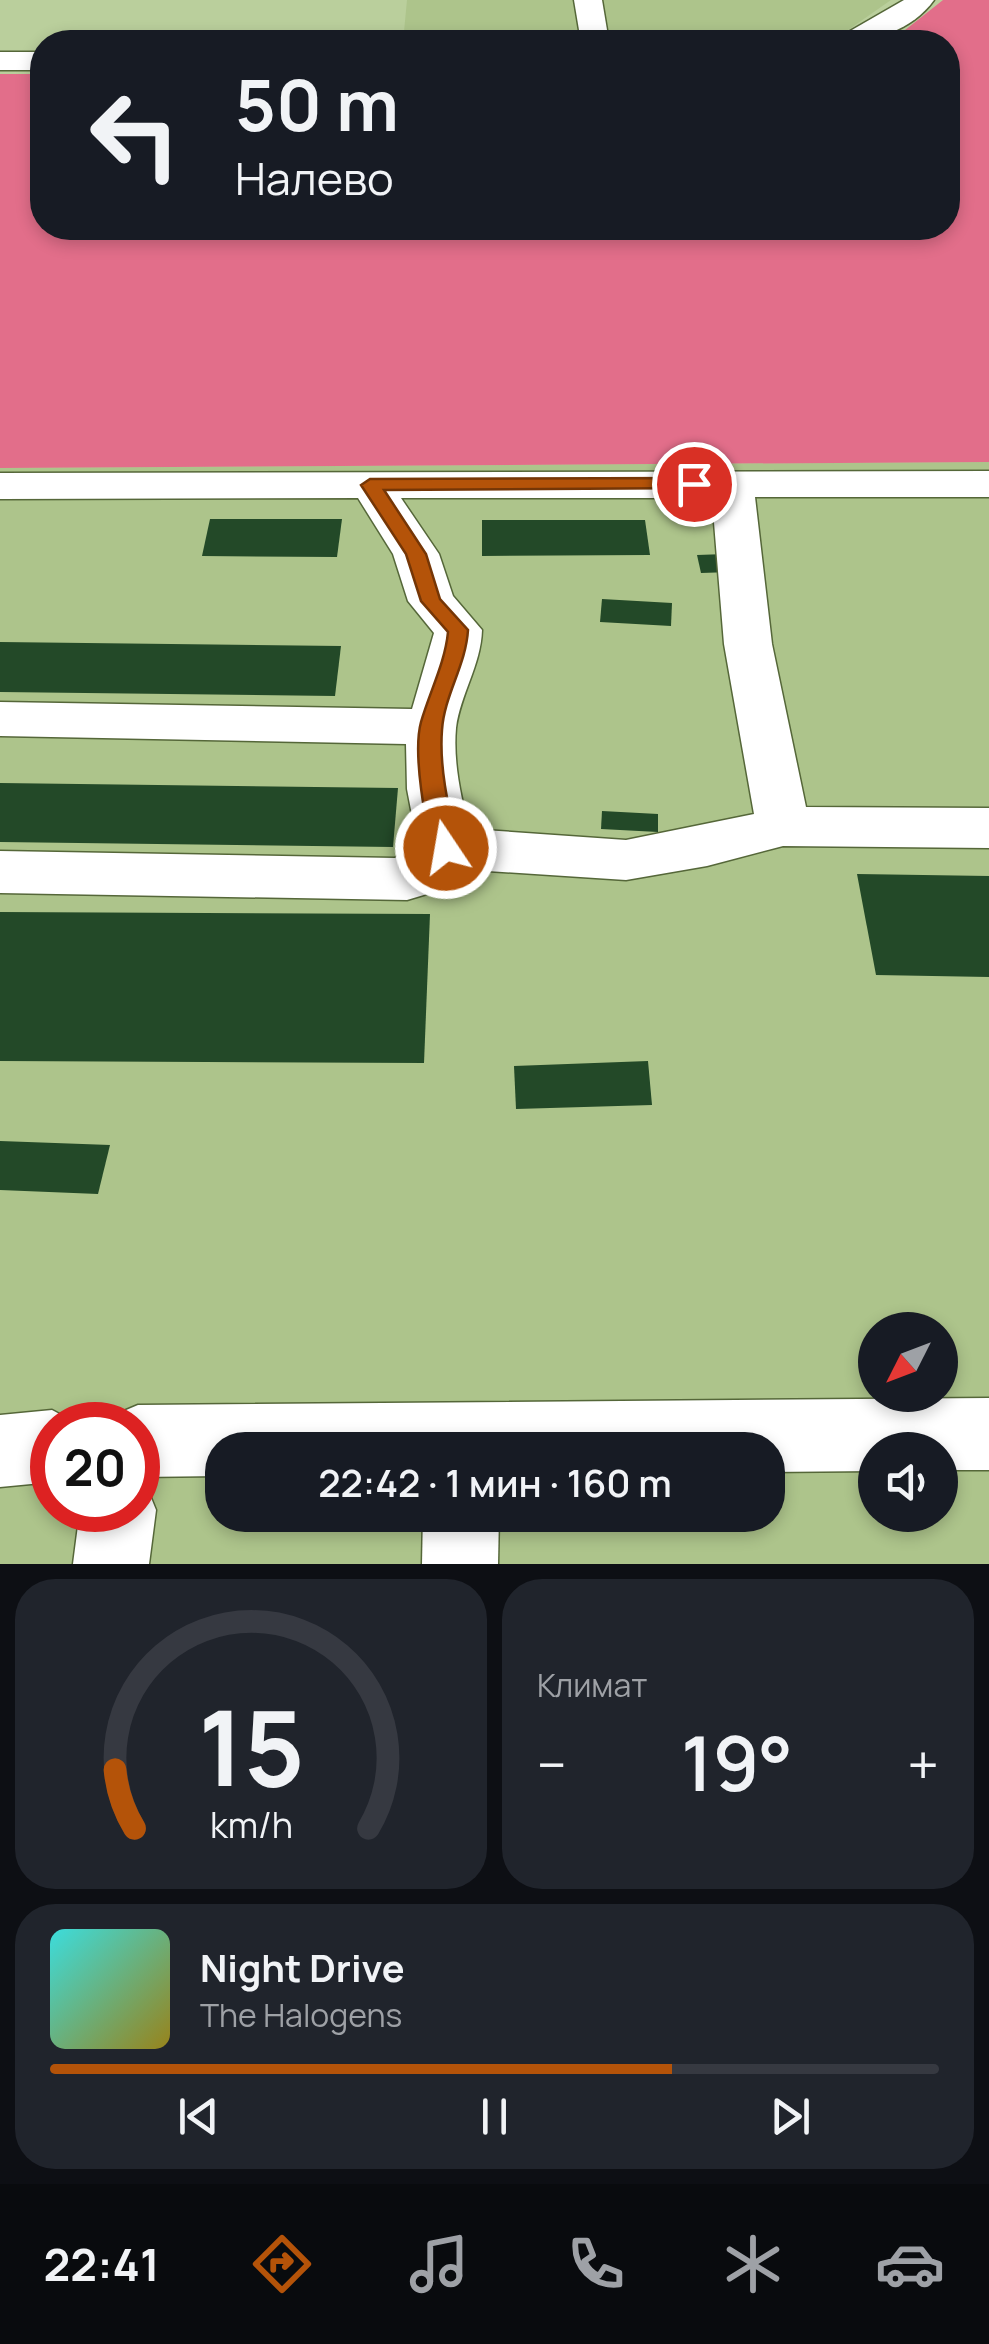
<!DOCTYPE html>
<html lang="ru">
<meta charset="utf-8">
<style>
:root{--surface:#171b24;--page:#20242c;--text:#f1f3f6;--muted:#9ea1a6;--line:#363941;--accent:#b45309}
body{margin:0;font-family:Manrope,sans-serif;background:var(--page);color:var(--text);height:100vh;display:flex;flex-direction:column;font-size:38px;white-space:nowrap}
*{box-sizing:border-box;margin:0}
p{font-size:32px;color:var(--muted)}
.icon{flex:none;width:55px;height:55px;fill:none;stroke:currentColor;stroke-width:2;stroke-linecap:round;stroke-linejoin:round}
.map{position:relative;height:1564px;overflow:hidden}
.sheet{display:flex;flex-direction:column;gap:15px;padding:15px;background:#0d0f14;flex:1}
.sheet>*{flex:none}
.guide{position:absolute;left:30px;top:30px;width:930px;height:210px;border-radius:40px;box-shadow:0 5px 15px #0003;background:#171b24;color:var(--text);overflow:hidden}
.needle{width:65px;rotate:228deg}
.buttons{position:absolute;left:858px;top:1312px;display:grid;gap:20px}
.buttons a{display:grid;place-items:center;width:100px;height:100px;border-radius:50%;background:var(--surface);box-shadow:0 5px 15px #0003;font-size:50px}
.speed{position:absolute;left:30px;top:1402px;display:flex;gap:20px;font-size:50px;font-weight:700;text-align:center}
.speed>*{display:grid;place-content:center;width:130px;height:130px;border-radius:50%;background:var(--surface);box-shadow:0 5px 15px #0003;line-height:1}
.speed .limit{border:15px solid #d22;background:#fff;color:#111}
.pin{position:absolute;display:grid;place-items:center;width:85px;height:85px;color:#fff;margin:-42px;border:5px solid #fff;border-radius:50%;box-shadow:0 2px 10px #0007}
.me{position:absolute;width:110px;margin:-55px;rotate:348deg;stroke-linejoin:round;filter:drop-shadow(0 0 8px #0008)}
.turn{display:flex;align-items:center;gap:35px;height:210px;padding:0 40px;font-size:45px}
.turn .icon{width:130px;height:130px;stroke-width:2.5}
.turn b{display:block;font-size:70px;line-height:85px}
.big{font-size:75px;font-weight:600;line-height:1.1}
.sheet .tile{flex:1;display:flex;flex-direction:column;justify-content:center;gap:15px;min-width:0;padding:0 35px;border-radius:40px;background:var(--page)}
.sheet .dial{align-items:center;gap:0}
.dial svg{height:260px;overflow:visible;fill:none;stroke:var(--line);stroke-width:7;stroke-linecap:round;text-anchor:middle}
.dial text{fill:var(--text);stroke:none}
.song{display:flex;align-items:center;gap:30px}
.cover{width:120px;height:120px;border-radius:15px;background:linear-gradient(135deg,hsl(180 70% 55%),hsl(50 70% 35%))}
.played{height:10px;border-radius:5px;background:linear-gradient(90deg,var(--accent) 70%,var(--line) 70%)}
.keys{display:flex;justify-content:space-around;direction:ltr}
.heat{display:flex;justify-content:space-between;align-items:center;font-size:55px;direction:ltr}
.sheet .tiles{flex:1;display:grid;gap:15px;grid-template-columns:1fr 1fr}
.tile:last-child{grid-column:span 2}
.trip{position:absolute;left:205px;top:1432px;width:580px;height:100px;border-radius:40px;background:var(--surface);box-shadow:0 5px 15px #0003;font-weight:600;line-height:100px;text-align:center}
.dock{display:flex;height:160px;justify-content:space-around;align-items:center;background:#090b0e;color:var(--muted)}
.dock .icon{width:70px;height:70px}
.dock .current{color:var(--accent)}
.dock b{font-size:45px;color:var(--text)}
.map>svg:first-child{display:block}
.built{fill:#adc48b;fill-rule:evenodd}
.green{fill:#e26e8a}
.building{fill:#234928}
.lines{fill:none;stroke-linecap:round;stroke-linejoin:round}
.minor-casing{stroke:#556739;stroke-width:3}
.minor{fill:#fff;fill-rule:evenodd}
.route{fill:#b45309;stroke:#753606;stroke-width:2.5}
</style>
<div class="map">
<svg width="989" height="1564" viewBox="0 0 989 1564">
<rect width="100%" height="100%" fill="#bacf9c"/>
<g class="built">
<path d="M 407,0 L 891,0 L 848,30 L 809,40 L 403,42 Z"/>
<path d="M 989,462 L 989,1564 L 0,1564 L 0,468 ZM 875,1330 L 940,1330 L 940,1395 L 875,1395 ZM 52,1425 L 138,1425 L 138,1510 L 52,1510 ZM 222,1450 L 768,1450 L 768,1515 L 222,1515 ZM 875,1450 L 940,1450 L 940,1515 L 875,1515 Z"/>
</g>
<path class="green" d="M 943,0 L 989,0 L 989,462 L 0,468 L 0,74 L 42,74 L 42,228 L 948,228 L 948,42 L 890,42 Z"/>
<g class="building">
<path d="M 210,519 L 342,519 L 337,557 L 202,556 Z"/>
<path d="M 482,520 L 645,520 L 650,555 L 482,556 Z"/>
<path d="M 726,554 L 731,572 L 701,573 L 697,555 Z"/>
<path d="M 602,599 L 672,603 L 671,626 L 600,622 Z"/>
<path d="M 0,642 L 341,646 L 335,696 L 0,692 Z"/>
<path d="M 0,783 L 398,788 L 393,847 L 0,842 Z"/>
<path d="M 602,811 L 658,814 L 658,832 L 601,829 Z"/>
<path d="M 857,874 L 989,876 L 989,977 L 876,975 Z"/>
<path d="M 0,912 L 430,914 L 424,1063 L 0,1061 Z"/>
<path d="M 648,1061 L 652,1105 L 516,1109 L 514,1066 Z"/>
<path d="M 0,1141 L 110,1145 L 98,1194 L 0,1190 Z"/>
</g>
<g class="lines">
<g class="minor-casing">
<g id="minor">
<path d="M 574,0 L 602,0 L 609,42 L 581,42 Z"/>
<path d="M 904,0 L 934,0 C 911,32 868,44 831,42 Z"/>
<rect x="0" y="52" width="42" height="18"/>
<path d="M 989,471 L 989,497 L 755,497 L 772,644 L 806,807 L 989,808 L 989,848 L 783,846 L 707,866 L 626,880 L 457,869 L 427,894 L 407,900 L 0,893 L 0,851 L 395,858 L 417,841 L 407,789 L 406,744 L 0,736 L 0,702 L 412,709 L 434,633 L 408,601 L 393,554 L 358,498 L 0,499 L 0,473 ZM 401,498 L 712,498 L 724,644 L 754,814 L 626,840 L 469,829 C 461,797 453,762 456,728 C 460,695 481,665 482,630 L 453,596 L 439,554 Z"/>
<path d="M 989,1398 L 989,1470 L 940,1470 L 940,1450 L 875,1450 L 875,1471 L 768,1472 L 768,1450 L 222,1450 L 222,1476 L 138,1477 L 138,1425 L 108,1425 L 112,1416 L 138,1405 Z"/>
<path d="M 52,1410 L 80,1425 L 52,1425 L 52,1482 L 0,1487 L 0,1415 Z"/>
<path d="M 138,1480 L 145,1483 L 156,1510 L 149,1564 L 73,1564 L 80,1510 L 138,1510 Z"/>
<path d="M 423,1515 L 499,1515 L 498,1564 L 422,1564 Z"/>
</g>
</g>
<use href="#minor" class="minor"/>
</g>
<path class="route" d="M 694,478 L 700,480 L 700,488 L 384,490 L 426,554 L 440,599 L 468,630 C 466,665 444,696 442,730 C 439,769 449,809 458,848 L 454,854 L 437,854 C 424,828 413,751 421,722 C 430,691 445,663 448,632 L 421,601 L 406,554 L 361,485 L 370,479 Z"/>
</svg>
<div class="buttons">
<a><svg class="needle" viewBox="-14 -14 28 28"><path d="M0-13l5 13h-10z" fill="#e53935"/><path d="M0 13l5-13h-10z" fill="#9ea1a6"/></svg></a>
<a><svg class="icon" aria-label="sound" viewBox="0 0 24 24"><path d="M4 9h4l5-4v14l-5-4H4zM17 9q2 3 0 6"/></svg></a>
</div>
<div class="speed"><div class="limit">20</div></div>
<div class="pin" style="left:694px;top:484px;background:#d93025"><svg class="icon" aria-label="arrive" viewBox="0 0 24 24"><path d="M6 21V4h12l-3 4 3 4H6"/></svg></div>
<svg class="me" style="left:446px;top:848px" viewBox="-20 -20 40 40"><circle r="17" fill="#b45309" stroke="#fff" stroke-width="3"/><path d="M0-11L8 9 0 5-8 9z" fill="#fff"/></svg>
<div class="trip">22:42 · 1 мин · 160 m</div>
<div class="guide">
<div class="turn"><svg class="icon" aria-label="left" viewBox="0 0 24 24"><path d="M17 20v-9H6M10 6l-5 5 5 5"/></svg><div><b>50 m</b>Налево</div></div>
</div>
</div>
<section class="sheet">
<div class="tiles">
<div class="tile dial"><svg viewBox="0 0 100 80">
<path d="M14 69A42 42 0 1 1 86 69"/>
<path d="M14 69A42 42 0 0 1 8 51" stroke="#b45309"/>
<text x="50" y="56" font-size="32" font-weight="700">15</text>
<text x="50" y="72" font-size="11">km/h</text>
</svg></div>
<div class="tile"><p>Климат</p>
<div class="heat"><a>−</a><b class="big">19°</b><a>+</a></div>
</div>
<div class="tile">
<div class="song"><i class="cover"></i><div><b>Night Drive</b><p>The Halogens</p></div></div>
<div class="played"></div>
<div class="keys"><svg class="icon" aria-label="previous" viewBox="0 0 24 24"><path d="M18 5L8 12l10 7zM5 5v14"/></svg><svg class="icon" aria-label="pause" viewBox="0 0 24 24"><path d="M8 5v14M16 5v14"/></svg><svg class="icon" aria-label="next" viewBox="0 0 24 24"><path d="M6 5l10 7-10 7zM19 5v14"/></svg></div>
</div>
</div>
</section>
<nav class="dock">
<b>22:41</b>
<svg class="icon current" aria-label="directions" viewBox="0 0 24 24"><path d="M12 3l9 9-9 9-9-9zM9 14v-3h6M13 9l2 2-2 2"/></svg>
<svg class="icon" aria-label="music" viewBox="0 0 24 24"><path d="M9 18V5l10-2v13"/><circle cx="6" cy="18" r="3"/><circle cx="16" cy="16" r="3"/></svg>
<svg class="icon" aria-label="phone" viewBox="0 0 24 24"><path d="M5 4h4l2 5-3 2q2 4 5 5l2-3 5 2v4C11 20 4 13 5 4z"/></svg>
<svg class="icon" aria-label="climate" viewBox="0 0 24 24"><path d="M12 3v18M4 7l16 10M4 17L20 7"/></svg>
<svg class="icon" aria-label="car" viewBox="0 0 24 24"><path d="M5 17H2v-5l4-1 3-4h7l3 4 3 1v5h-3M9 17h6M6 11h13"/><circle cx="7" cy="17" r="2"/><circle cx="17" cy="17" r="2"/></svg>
</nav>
